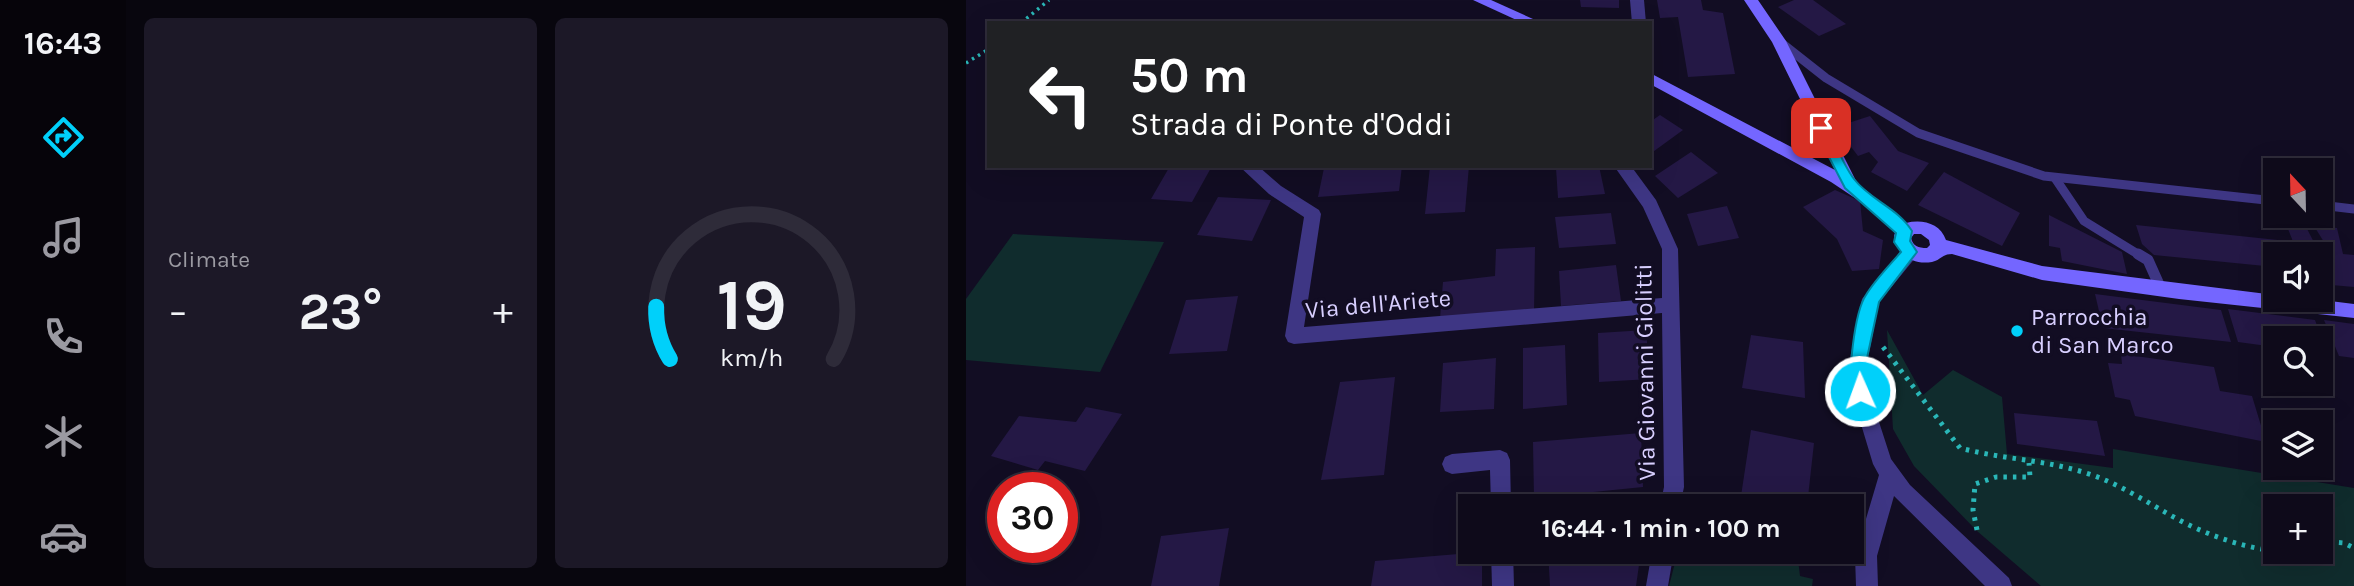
<!DOCTYPE html>
<meta charset="utf-8">
<style>
:root{--surface:#0e0a1a;--page:#1c1827;--text:#f1f3f6;--muted:#9b9aa2;--line:#2e2b39;--accent:#00d0fa}
body{margin:0;font-family:Karla,sans-serif;background:var(--page);color:var(--text);height:100vh;display:flex;flex-direction:column;font-size:26px;white-space:nowrap}
*{box-sizing:border-box;margin:0}
p{font-size:23px;color:var(--muted)}
.icon{flex:none;width:38px;height:38px;fill:none;stroke:currentColor;stroke-width:2;stroke-linecap:round;stroke-linejoin:round}
.map{position:relative;flex:1;overflow:hidden}
.panel{display:flex;flex-direction:column;gap:18px;padding:18px;background:#08060e;width:840px}
.panel>*{flex:none}
.top-card{position:absolute;left:21px;top:21px;width:665px;height:147px;border-radius:0px;box-shadow:0 7px 28px #0002,0 0 0 2px var(--line);background:#202124;color:#fff;overflow:hidden}
.needle{width:46px;rotate:338deg}
.tools{position:absolute;left:1297px;top:158px;display:grid;gap:14px}
.tools a{display:grid;place-items:center;width:70px;height:70px;border-radius:0px;background:var(--surface);box-shadow:0 7px 28px #0002,0 0 0 2px var(--line);font-size:35px}
.speed{position:absolute;left:21px;top:472px;display:flex;gap:14px;font-size:35px;font-weight:700;text-align:center}
.speed>*{display:grid;place-content:center;width:91px;height:91px;border-radius:50%;background:var(--surface);box-shadow:0 7px 28px #0002,0 0 0 2px var(--line);line-height:1}
.speed .limit{border:10px solid #d22;background:#fff;color:#111}
.pin{position:absolute;display:grid;place-items:center;width:60px;height:60px;color:#fff;margin:-30px;border-radius:14px;box-shadow:0 4px 10px #0006}
.me{position:absolute;width:77px;margin:-38px;rotate:358deg;stroke-linejoin:round;filter:drop-shadow(0 0 5px #0008)}
.turn{display:flex;align-items:center;gap:24px;height:147px;padding:0 28px;font-size:32px}
.turn .icon{width:91px;height:91px;stroke-width:2.5}
.turn b{display:block;font-size:49px;line-height:60px}
.big{font-size:52px;font-weight:700;line-height:1.1}
.panel .card{flex:1;display:flex;flex-direction:column;justify-content:center;gap:10px;min-width:0;padding:0 24px;border-radius:10px;background:var(--page)}
.panel .dial{align-items:center;gap:0}
.dial svg{height:182px;overflow:visible;fill:none;stroke:var(--line);stroke-width:7;stroke-linecap:round;text-anchor:middle}
.dial text{fill:var(--text);stroke:none}
.heat{display:flex;justify-content:space-between;align-items:center;font-size:38px;direction:ltr}
.panel .tiles{flex:1;display:grid;gap:18px;grid-template-columns:repeat(2,1fr)}
.trip{position:absolute;left:492px;top:494px;width:406px;height:70px;border-radius:0px;background:var(--surface);box-shadow:0 7px 28px #0002,0 0 0 2px var(--line);font-weight:700;line-height:70px;text-align:center}
main{display:flex;flex:1;min-height:0}
.tab-bar{display:flex;flex-direction:column;width:126px;justify-content:space-around;align-items:center;background:#06040a;color:var(--muted)}
.tab-bar .icon{width:49px;height:49px}
.tab-bar .active{color:var(--accent)}
.tab-bar b{font-size:32px;color:var(--text)}
.map>svg:first-child{display:block}
.green{fill:#102c2d;fill-rule:evenodd}
.building{fill:#241845}
.lines{fill:none;stroke-linecap:round;stroke-linejoin:round}
.path-far1{stroke:#2ab7b8;stroke-width:3.5;stroke-dasharray:2.5 4.5;stroke-linecap:butt}
.path{stroke:#2ab7b8;stroke-width:5;stroke-dasharray:3.5 6;stroke-linecap:butt}
.lane-far1{stroke:#3e3684;stroke-width:9}
.lane{stroke:#3e3684;stroke-width:11}
.street{fill:#3e3684;fill-rule:evenodd}
.secondary{fill:#7466ff;fill-rule:evenodd}
.route{fill:#00d0fa;stroke:#0087a2;stroke-width:2}
.poi-dot{fill:#00d0fa;stroke:#120d23;stroke-width:2.5}
.labels{text-anchor:middle;stroke-width:7;stroke-linejoin:round;paint-order:stroke}
.street-label{font-size:24px;fill:#d8cfff;stroke:#120d23}
.poi-label{font-size:24px;fill:#d8cfff;stroke:#120d23;text-anchor:start}
</style>
<main>
<nav class="tab-bar">
<b>16:43</b>
<svg class="icon active" aria-label="directions" viewBox="0 0 24 24"><path d="M12 3l9 9-9 9-9-9zM9 14v-3h6M13 9l2 2-2 2"/></svg>
<svg class="icon" aria-label="music" viewBox="0 0 24 24"><path d="M9 18V5l10-2v13"/><circle cx="6" cy="18" r="3"/><circle cx="16" cy="16" r="3"/></svg>
<svg class="icon" aria-label="phone" viewBox="0 0 24 24"><path d="M5 4h4l2 5-3 2q2 4 5 5l2-3 5 2v4C11 20 4 13 5 4z"/></svg>
<svg class="icon" aria-label="climate" viewBox="0 0 24 24"><path d="M12 3v18M4 7l16 10M4 17L20 7"/></svg>
<svg class="icon" aria-label="car" viewBox="0 0 24 24"><path d="M5 17H2v-5l4-1 3-4h7l3 4 3 1v5h-3M9 17h6M6 11h13"/><circle cx="7" cy="17" r="2"/><circle cx="17" cy="17" r="2"/></svg>
</nav>
<section class="panel">
<div class="tiles">
<div class="card"><p>Climate</p>
<div class="heat"><a>−</a><b class="big">23°</b><a>+</a></div>
</div>
<div class="card dial"><svg viewBox="0 0 100 80">
<path d="M14 69A42 42 0 1 1 86 69"/>
<path d="M14 69A42 42 0 0 1 8 46" stroke="#00d0fa"/>
<text x="50" y="56" font-size="32" font-weight="700">19</text>
<text x="50" y="72" font-size="11">km/h</text>
</svg></div>
</div>
</section>
<div class="map">
<svg width="1388" height="586" viewBox="0 0 1388 586">
<rect width="100%" height="100%" fill="#120d23"/>
<g class="green">
<path d="M 47,234 L 198,242 L 134,372 L 0,360 L 0,299 Z"/>
<path d="M 921,330 L 957,395 L 987,370 L 1036,397 L 1041,454 L 1147,468 L 1147,449 L 1388,488 L 1388,586 L 1075,586 L 1011,531 L 948,466 L 927,429 ZM 1309,506 L 1354,506 L 1354,551 L 1309,551 Z"/>
<path d="M 712,551 L 831,551 L 834,576 L 847,579 L 846,586 L 703,586 Z"/>
</g>
<g class="building">
<path d="M 614,0 L 653,0 L 653,8 L 615,7 Z"/>
<path d="M 691,0 L 735,0 L 737,10 L 757,13 L 769,74 L 722,77 L 712,17 L 694,18 Z"/>
<path d="M 828,0 L 847,0 L 880,24 L 853,36 L 812,7 Z"/>
<path d="M 694,115 L 717,130 L 684,154 L 684,122 Z"/>
<path d="M 904,116 L 932,151 L 963,163 L 941,191 L 905,172 L 912,162 L 903,152 L 892,156 L 870,127 Z"/>
<path d="M 725,152 L 752,173 L 712,198 L 689,176 Z"/>
<path d="M 204,166 L 246,166 L 226,202 L 185,199 Z"/>
<path d="M 377,166 L 436,166 L 433,191 L 352,197 L 358,168 Z"/>
<path d="M 464,166 L 503,166 L 499,212 L 459,214 Z"/>
<path d="M 633,166 L 639,194 L 592,198 L 590,168 Z"/>
<path d="M 978,172 L 1054,213 L 1036,246 L 952,205 Z"/>
<path d="M 869,190 L 894,201 L 897,231 L 917,240 L 913,269 L 886,271 L 871,239 L 837,207 Z"/>
<path d="M 252,197 L 305,200 L 286,241 L 231,235 Z"/>
<path d="M 761,206 L 773,238 L 732,246 L 721,214 Z"/>
<path d="M 645,213 L 650,244 L 593,248 L 589,217 Z"/>
<path d="M 1083,215 L 1156,252 L 1161,274 L 1096,261 L 1094,248 L 1083,246 Z"/>
<path d="M 1320,224 L 1339,225 L 1354,254 L 1332,254 Z"/>
<path d="M 1170,225 L 1321,241 L 1326,254 L 1309,254 L 1309,267 L 1188,255 L 1176,244 Z"/>
<path d="M 1348,226 L 1371,228 L 1377,254 L 1388,255 L 1388,287 L 1354,284 L 1354,254 L 1368,278 L 1351,241 L 1358,242 Z"/>
<path d="M 569,247 L 568,313 L 474,318 L 477,282 L 529,276 L 530,249 Z"/>
<path d="M 650,265 L 655,301 L 595,306 L 593,271 Z"/>
<path d="M 1129,294 L 1255,310 L 1265,342 L 1137,328 Z"/>
<path d="M 272,296 L 261,351 L 203,354 L 220,300 Z"/>
<path d="M 1262,309 L 1349,320 L 1361,353 L 1354,353 L 1354,338 L 1309,338 L 1309,347 L 1272,342 Z"/>
<path d="M 1358,320 L 1388,324 L 1388,358 L 1373,356 Z"/>
<path d="M 680,330 L 684,379 L 633,382 L 632,333 Z"/>
<path d="M 785,335 L 837,342 L 839,398 L 776,388 Z"/>
<path d="M 599,345 L 601,405 L 557,409 L 557,348 Z"/>
<path d="M 1155,354 L 1248,367 L 1254,391 L 1286,396 L 1300,442 L 1169,416 L 1164,400 L 1149,397 L 1142,363 L 1156,364 Z"/>
<path d="M 530,358 L 528,409 L 474,412 L 477,363 Z"/>
<path d="M 429,377 L 418,475 L 355,480 L 374,382 Z"/>
<path d="M 120,407 L 156,414 L 119,471 L 79,461 L 72,470 L 25,456 L 53,416 L 110,422 Z"/>
<path d="M 1048,413 L 1131,421 L 1139,456 L 1051,444 Z"/>
<path d="M 785,430 L 848,443 L 841,506 L 775,496 Z"/>
<path d="M 675,433 L 677,487 L 568,498 L 567,442 Z"/>
<path d="M 263,528 L 253,586 L 185,586 L 195,536 Z"/>
<path d="M 582,551 L 675,551 L 670,586 L 584,586 Z"/>
<path d="M 516,552 L 516,586 L 405,586 L 409,561 Z"/>
</g>
<g class="lines">
<g class="path-far1">
<path d="M 55,23 L 83,0"/>
<path d="M 0,63 L 23,49"/>
</g>
<g class="path">
<path d="M 917,347 L 994,448 C 1035,459 1080,460 1120,473 C 1155,484 1183,504 1215,521 C 1256,542 1297,553 1343,554 L 1344,551"/>
<path d="M 1011,530 L 1007,510 L 1009,484 L 1030,477 L 1064,477 L 1063,463"/>
<path d="M 1354,541 L 1378,543 L 1388,548"/>
</g>
<g class="lane-far1">
<path d="M 813,41 L 860,78 L 952,133 L 1078,176 L 1309,201"/>
<path d="M 1089,178 L 1118,221 L 1175,256"/>
<path d="M 1354,205 L 1388,209"/>
</g>
<path class="lane" d="M 1172,254 L 1182,260 L 1195,289"/>
<g class="street">
<path d="M 664,0 L 678,0 L 680,23 L 666,23 Z"/>
<path d="M 273,166 L 292,166 L 315,186 L 353,210 L 355,214 L 338,327 L 696,298 L 696,249 L 677,207 L 648,166 L 665,166 L 690,200 L 712,249 L 718,487 L 714,506 L 694,506 L 698,487 L 696,313 L 328,344 L 322,342 L 319,336 L 338,217 L 303,194 Z"/>
<path d="M 944,245 L 950,247 L 952,252 L 950,257 L 913,302 L 902,358 L 903,391 L 925,459 L 944,485 L 1043,578 L 1046,586 L 1019,586 L 928,496 L 911,556 L 912,586 L 890,586 L 889,556 L 913,475 L 907,464 L 885,391 L 884,358 L 896,299 L 938,247 Z"/>
<path d="M 534,450 L 541,453 L 544,460 L 545,506 L 525,506 L 524,470 L 486,474 L 479,471 L 476,464 L 479,457 L 486,454 Z"/>
<path d="M 525,551 L 547,551 L 548,586 L 526,586 Z"/>
<path d="M 686,551 L 708,551 L 702,586 L 680,586 Z"/>
</g>
<g class="secondary">
<path d="M 507,0 L 525,0 L 576,23 L 557,23 Z"/>
<path d="M 778,0 L 792,0 L 820,41 L 891,183 L 940,223 C 956,219 974,223 980,240 L 1076,266 L 1309,295 L 1309,299 L 1348,299 L 1388,304 L 1388,318 L 1213,299 L 1076,280 L 986,254 C 976,254 975,260 966,262 C 945,265 933,255 928,236 L 929,233 L 901,206 L 865,182 L 684,84 L 684,73 L 869,170 L 806,42 ZM 948,234 L 955,234 L 963,240 L 964,245 L 961,248 C 952,248 947,246 945,238 Z"/>
</g>
</g>
<path class="route" d="M 855,124 L 860,125 C 869,142 876,163 888,179 C 904,200 932,208 946,231 L 944,241 L 951,252 L 913,302 L 901,358 L 903,391 L 900,397 L 894,399 L 888,397 C 880,379 889,311 900,295 C 909,280 923,266 935,252 L 928,242 L 930,233 L 879,188 L 848,128 Z"/>
<circle class="poi-dot" cx="1051" cy="331" r="7"/>
<g class="labels">
<g class="street-label">
<text transform="translate(412 304) rotate(-5)" y="8">Via dell'Ariete</text>
<text transform="translate(679 372) rotate(-91)" y="8">Via Giovanni Giolitti</text>
</g>
<g class="poi-label">
<text x="1065" y="325">Parrocchia<tspan x="1065" dy="28">di San Marco</tspan></text>
</g>
</g>
</svg>
<div class="tools">
<a><svg class="needle" viewBox="-14 -14 28 28"><path d="M0-13l5 13h-10z" fill="#e53935"/><path d="M0 13l5-13h-10z" fill="#9b9aa2"/></svg></a>
<a><svg class="icon" aria-label="sound" viewBox="0 0 24 24"><path d="M4 9h4l5-4v14l-5-4H4zM17 9q2 3 0 6"/></svg></a>
<a><svg class="icon" aria-label="search" viewBox="0 0 24 24"><circle cx="10" cy="10" r="6"/><path d="M15 15l6 6"/></svg></a>
<a><svg class="icon" aria-label="layers" viewBox="0 0 24 24"><path d="M12 4l9 5-9 5-9-5zM3 14l9 5 9-5"/></svg></a>
<a>+</a>
</div>
<div class="speed"><div class="limit">30</div></div>
<div class="pin" style="left:855px;top:128px;background:#d93025"><svg class="icon" aria-label="arrive" viewBox="0 0 24 24"><path d="M6 21V4h12l-3 4 3 4H6"/></svg></div>
<svg class="me" style="left:894px;top:391px" viewBox="-20 -20 40 40"><circle r="17" fill="#00d0fa" stroke="#fff" stroke-width="3"/><path d="M0-11L8 9 0 5-8 9z" fill="#fff"/></svg>
<div class="trip">16:44 · 1 min · 100 m</div>
<div class="top-card">
<div class="turn"><svg class="icon" aria-label="left" viewBox="0 0 24 24"><path d="M17 20v-9H6M10 6l-5 5 5 5"/></svg><div><b>50 m</b>Strada di Ponte d'Oddi</div></div>
</div>
</div>
</main>
